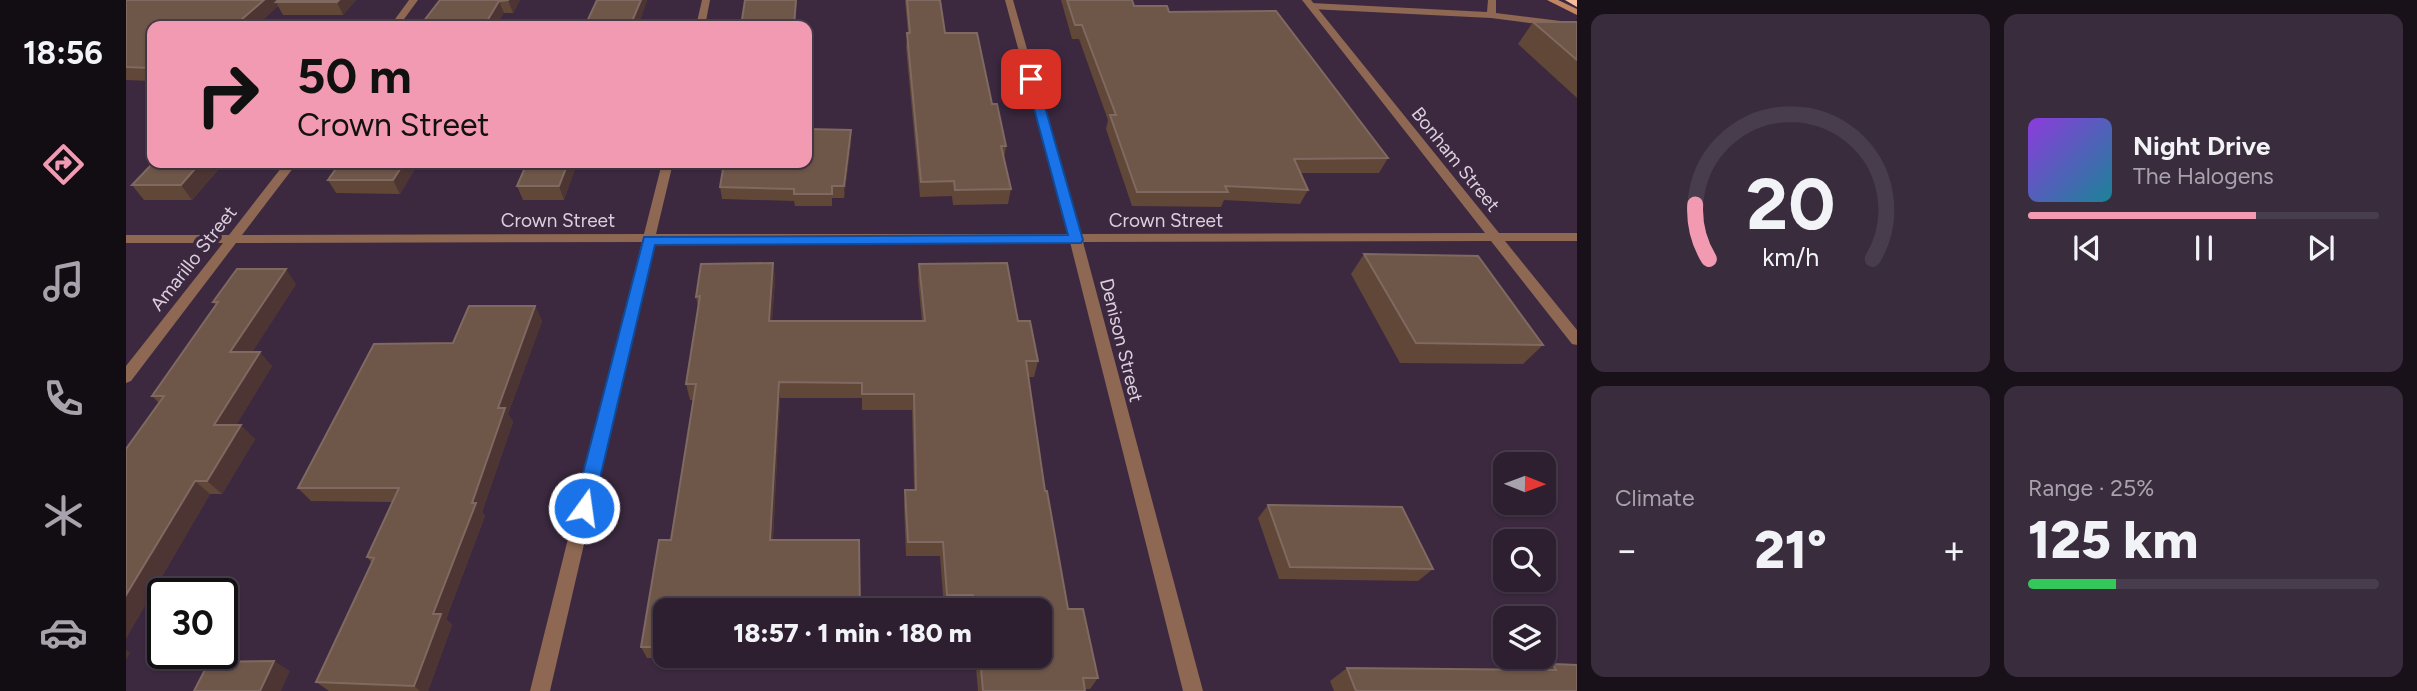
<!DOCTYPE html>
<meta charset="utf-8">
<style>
:root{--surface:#2d1f30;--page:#392c3c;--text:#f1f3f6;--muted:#a7a2ab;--line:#483d4c;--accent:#f19ab1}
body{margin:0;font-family:Figtree,sans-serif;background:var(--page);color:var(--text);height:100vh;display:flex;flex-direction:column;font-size:26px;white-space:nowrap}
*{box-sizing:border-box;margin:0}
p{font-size:23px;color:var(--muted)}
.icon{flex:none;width:38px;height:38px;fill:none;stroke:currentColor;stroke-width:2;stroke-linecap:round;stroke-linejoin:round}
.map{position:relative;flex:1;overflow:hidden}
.drawer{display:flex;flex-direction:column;gap:14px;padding:14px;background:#19111a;width:840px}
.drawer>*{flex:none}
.guide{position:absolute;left:21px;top:21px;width:665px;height:147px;border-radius:14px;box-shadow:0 2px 5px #0004,0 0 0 2px var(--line);background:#f19ab1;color:#111;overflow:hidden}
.needle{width:46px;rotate:91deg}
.buttons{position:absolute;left:1367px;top:452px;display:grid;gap:14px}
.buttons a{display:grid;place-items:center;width:63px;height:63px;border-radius:14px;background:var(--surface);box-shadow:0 2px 5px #0004,0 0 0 2px var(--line);font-size:35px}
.speed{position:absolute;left:21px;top:578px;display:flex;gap:14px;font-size:35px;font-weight:700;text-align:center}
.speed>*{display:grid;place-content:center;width:91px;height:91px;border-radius:50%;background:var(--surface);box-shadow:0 2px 5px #0004,0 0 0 2px var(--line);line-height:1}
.speed .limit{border:4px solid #111;border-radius:10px;background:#fff;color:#111}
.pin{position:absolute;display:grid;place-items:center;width:60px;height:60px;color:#fff;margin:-30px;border-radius:14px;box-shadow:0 4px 10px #0006}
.me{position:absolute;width:77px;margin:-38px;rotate:14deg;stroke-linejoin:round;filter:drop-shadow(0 0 5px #0008)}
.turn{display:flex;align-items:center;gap:24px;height:147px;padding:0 35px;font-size:32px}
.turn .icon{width:91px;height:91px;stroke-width:2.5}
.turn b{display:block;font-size:49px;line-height:60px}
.big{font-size:52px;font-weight:800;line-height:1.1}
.drawer .widget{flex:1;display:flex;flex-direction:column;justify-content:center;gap:10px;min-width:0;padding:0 24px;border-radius:14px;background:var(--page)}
.drawer .dial{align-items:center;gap:0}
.dial svg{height:182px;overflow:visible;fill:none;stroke:var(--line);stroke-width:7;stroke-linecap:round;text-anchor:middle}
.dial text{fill:var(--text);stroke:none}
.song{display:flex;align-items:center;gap:21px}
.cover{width:84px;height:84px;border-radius:10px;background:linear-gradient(135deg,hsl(270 70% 55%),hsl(190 70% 35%))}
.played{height:7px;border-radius:4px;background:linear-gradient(90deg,var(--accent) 65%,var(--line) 65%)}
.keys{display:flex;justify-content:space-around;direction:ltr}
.heat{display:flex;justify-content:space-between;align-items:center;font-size:38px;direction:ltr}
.charge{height:10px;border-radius:5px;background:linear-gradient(90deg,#34c759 25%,var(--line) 0)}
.drawer .tiles{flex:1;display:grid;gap:14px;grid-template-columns:repeat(2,1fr)}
.trip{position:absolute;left:527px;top:598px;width:399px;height:70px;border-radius:14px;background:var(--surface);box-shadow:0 2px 5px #0004,0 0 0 2px var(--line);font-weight:800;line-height:70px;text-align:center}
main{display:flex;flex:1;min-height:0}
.dock{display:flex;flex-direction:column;width:126px;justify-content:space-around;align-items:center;background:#120c13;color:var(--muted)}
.dock .icon{width:49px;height:49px}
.dock .selected{color:var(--accent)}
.dock b{font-size:32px;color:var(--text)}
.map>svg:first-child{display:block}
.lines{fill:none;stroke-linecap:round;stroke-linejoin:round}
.lane{fill:#8e6853;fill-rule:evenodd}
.street{fill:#8e6853;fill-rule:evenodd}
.secondary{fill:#c28664;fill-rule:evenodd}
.highway{fill:#f5bd9e;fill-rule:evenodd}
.wall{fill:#614737}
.shaded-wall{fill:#4d3533}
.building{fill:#6e5649;stroke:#7f6960;stroke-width:2}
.route{fill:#1a73e8;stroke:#114b97;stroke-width:2}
.labels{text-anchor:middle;stroke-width:7;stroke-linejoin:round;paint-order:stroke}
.street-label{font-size:19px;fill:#dbcfdd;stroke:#3c2940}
</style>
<main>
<nav class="dock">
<b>18:56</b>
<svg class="icon selected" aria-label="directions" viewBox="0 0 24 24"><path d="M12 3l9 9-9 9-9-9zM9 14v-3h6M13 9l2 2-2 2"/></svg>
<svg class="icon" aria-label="music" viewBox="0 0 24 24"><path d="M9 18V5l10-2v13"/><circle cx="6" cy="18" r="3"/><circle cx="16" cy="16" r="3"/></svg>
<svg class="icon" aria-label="phone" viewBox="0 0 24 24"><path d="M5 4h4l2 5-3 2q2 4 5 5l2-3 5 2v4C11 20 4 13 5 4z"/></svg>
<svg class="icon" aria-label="climate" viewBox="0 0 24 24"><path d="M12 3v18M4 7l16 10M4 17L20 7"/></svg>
<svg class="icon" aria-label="car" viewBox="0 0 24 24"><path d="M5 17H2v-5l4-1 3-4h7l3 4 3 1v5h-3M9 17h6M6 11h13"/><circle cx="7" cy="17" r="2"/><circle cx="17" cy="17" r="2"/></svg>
</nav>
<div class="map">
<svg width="1451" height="691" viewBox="0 0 1451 691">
<rect width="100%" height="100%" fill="#3c2940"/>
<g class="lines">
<path class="lane" d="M 1362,0 L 1370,0 L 1370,13 L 1451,23 L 1451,29 L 1365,18 L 1185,9 L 1181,6 L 1185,3 L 1361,12 Z"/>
<g class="street">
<path d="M 283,0 L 292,0 L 273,26 L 264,26 Z"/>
<path d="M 576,0 L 584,0 L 579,26 L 570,26 Z"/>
<path d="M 879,0 L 887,0 L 954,234 L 1359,233 L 1176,0 L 1185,0 L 1373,233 L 1451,233 L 1451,241 L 1379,241 L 1451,330 L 1451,345 L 1446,344 L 1365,241 L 957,242 L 1077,691 L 1057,691 L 944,242 L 528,242 L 424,691 L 404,691 L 516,242 L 110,243 L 5,381 L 0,383 L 0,366 L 97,243 L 0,243 L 0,235 L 103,235 L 159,163 L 171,163 L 116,235 L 518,234 L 536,163 L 547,163 L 530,234 L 942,234 Z"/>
</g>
<path class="secondary" d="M 1421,0 L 1432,0 L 1451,9 L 1451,15 Z"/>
<path class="highway" d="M 1439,0 L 1451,0 L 1451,7 Z"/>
</g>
<g class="wall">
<path d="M 0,0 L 230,0 L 217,15 L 157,15 L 152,6 L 130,26 L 26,26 L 26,81 L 0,80 Z"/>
<path d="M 314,0 L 394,0 L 387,13 L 378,13 Z"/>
<path d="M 779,0 L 814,0 L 819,33 L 866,104 L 880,146 L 878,159 L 885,189 L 882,204 L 827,205 L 826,196 L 794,197 L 780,47 L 782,33 Z"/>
<path d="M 935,0 L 1006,0 L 1008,6 L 1043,12 L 1262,158 L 1253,173 L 1174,173 L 1182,190 L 1174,204 L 1098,200 L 1095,207 L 1006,206 L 980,129 L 982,120 L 953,39 L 946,39 Z"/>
<path d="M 1407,22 L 1451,22 L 1451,98 L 1392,44 Z"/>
<path d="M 725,142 L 718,198 L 706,198 L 706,206 L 669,206 L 668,201 L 596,199 L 594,187 Z"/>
<path d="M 98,163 L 66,200 L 18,200 L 6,185 Z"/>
<path d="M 214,163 L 451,163 L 438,200 L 397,200 L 391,186 L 398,169 L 290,167 L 274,194 L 210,193 L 202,180 Z"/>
<path d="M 1238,254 L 1417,345 L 1397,364 L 1274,363 L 1225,274 Z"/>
<path d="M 647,263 L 649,279 L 646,321 L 796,321 L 792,280 L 793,264 L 892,321 L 912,361 L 908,377 L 903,377 L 919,491 L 942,609 L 972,678 L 964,689 L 959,689 L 959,691 L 852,691 L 849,656 L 914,656 L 914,611 L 844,611 L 844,608 L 818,608 L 814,556 L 780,556 L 778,505 L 779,490 L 788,490 L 786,410 L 736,410 L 736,398 L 654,398 L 647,540 L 539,611 L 539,656 L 700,656 L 699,658 L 521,658 L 515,647 L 545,540 L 568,400 L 564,400 L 560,384 L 572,307 L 570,297 Z"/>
<path d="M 170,284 L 126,352 L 146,366 L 110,425 L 129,439 L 96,494 L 84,494 L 0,638 L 0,449 L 33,403 L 26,396 L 90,306 L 87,302 Z"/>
<path d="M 409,306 L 416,321 L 382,414 L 387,422 L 356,512 L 359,516 L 320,619 L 326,625 L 302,691 L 203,691 L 190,682 L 246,563 L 241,557 L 267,502 L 185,501 L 172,488 L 327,343 Z"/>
<path d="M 1142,505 L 1307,569 L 1292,581 L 1153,579 L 1132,518 Z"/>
<path d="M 1427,664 L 1451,691 L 1208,691 L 1204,681 L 1221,668 L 1416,669 Z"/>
</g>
<g class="shaded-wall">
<path d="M 138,0 L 159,0 L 150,2 L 152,6 L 130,26 L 108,26 Z"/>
<path d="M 213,0 L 230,0 L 217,15 L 211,2 Z"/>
<path d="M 382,0 L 394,0 L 387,13 Z"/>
<path d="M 515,0 L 521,0 L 521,2 L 512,26 L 504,26 Z"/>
<path d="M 670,0 L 671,0 L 669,26 L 668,26 Z"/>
<path d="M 373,1 L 378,13 L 370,26 L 358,26 Z"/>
<path d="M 725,130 L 725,142 L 718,198 L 718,186 Z"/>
<path d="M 74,163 L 98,163 L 66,200 L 55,185 Z"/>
<path d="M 278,163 L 288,163 L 290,167 L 274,194 L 267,180 Z"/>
<path d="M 442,163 L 451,163 L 438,200 L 433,186 Z"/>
<path d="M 647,263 L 649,279 L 645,337 L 643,321 Z"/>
<path d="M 160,269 L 170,284 L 117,367 L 104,352 Z"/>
<path d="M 409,306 L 416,321 L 382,414 L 387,422 L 356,512 L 359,516 L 320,619 L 326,625 L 302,691 L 294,691 L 288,686 L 307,614 L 346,503 L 372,408 Z"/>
<path d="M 134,352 L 146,366 L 102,439 L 88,425 Z"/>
<path d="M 653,382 L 654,398 L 646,554 L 644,540 Z"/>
<path d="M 115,425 L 129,439 L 96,494 L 81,481 Z"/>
<path d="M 69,481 L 84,494 L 0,638 L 0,595 Z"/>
<path d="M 0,650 L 4,653 L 0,660 Z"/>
<path d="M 148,661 L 164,671 L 155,691 L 134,691 Z"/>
</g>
<g class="building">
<path d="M 0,0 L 138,0 L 108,26 L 26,26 L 26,68 L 0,67 Z"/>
<path d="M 152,0 L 213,0 L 211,2 L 150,2 Z"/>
<path d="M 314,0 L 383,0 L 373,1 L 358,26 L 294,26 Z"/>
<path d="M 471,0 L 515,0 L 504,26 L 459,26 Z"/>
<path d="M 619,0 L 670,0 L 668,26 L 615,26 Z"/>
<path d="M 781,0 L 814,0 L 819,33 L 851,33 L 866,104 L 871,104 L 880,146 L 875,146 L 885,189 L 829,190 L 828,181 L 795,182 L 781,33 L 784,33 Z"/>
<path d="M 941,0 L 1006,0 L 1008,6 L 1041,6 L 1043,12 L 1150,11 L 1262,158 L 1168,159 L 1182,190 L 1099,186 L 1102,192 L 1011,192 L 984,115 L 990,115 L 956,25 L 949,25 Z"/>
<path d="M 1407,22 L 1451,22 L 1451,60 Z"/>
<path d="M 681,129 L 725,130 L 718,186 L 706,186 L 706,194 L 668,194 L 668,189 L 594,187 L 598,163 L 681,163 Z"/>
<path d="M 27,163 L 74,163 L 55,185 L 6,185 Z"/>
<path d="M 214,163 L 278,163 L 267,180 L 202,180 Z"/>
<path d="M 401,163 L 442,163 L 433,186 L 391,186 Z"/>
<path d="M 1238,254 L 1352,256 L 1417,345 L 1290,343 Z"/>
<path d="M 647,263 L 643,321 L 799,321 L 793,264 L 881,263 L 892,321 L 904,321 L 912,361 L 900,361 L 919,491 L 921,491 L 942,609 L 957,609 L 972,678 L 957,678 L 959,691 L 857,691 L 854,656 L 914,656 L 914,611 L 849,611 L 847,595 L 821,595 L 817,542 L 782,542 L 779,490 L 790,490 L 788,394 L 736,394 L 736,383 L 653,382 L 644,540 L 733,540 L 734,611 L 539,611 L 539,647 L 515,647 L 533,540 L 545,540 L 570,384 L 560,384 L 574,296 L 570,297 L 575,264 Z"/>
<path d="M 111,269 L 160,269 L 104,352 L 134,352 L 88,425 L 115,425 L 81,481 L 69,481 L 0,595 L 0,449 L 38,396 L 26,396 L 92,302 L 87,302 Z"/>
<path d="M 343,306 L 409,306 L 372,408 L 379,408 L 346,503 L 350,503 L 307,614 L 315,614 L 288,686 L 190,682 L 248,558 L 241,557 L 273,488 L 172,488 L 248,344 L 327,343 Z"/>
<path d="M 1142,505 L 1276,507 L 1307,569 L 1164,567 Z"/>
<path d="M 148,661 L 134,691 L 68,691 L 83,662 Z"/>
<path d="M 1427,664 L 1451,665 L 1451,691 L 1230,691 L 1221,668 L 1430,670 Z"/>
</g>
<path class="route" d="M 901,76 L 911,79 L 957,240 L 955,243 L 529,245 L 467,508 L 464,514 L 458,517 L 451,514 L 448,508 L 518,237 L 942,235 L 900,79 Z"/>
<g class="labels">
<g class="street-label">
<text transform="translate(1330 159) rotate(51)" y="7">Bonham Street</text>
<text x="432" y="227">Crown Street</text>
<text x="1040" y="227">Crown Street</text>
<text transform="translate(67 258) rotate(-52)" y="7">Amarillo Street</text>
<text transform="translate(996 340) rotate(76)" y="7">Denison Street</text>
</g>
</g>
</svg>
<div class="buttons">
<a><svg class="needle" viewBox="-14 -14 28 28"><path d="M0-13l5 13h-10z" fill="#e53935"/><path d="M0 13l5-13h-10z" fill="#a7a2ab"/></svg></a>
<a><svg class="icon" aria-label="search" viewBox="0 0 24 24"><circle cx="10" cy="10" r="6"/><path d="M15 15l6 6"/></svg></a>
<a><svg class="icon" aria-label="layers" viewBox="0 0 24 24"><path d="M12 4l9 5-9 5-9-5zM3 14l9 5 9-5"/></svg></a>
</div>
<div class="speed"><div class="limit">30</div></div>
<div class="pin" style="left:905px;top:79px;background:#d93025"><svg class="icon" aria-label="arrive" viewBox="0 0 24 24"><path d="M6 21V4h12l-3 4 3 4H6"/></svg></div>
<svg class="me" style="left:458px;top:508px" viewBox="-20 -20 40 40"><circle r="17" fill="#1a73e8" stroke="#fff" stroke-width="3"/><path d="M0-11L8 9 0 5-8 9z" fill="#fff"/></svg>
<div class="trip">18:57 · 1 min · 180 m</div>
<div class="guide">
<div class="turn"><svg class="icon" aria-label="right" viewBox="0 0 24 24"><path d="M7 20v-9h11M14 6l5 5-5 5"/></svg><div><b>50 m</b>Crown Street</div></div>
</div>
</div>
<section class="drawer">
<div class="tiles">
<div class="widget dial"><svg viewBox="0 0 100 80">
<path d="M14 69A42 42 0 1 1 86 69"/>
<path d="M14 69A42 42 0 0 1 8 45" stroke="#f19ab1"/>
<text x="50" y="56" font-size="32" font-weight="700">20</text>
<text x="50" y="72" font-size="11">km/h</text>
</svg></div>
<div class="widget">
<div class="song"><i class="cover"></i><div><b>Night Drive</b><p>The Halogens</p></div></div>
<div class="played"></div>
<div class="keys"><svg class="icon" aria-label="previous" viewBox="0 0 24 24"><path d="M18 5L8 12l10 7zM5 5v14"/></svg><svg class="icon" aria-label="pause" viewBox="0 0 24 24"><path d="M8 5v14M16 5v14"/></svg><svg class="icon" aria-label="next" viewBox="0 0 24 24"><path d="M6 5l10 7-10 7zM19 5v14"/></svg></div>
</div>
<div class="widget"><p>Climate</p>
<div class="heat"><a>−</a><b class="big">21°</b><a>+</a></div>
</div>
<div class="widget"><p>Range · 25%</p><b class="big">125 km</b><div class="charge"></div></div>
</div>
</section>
</main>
